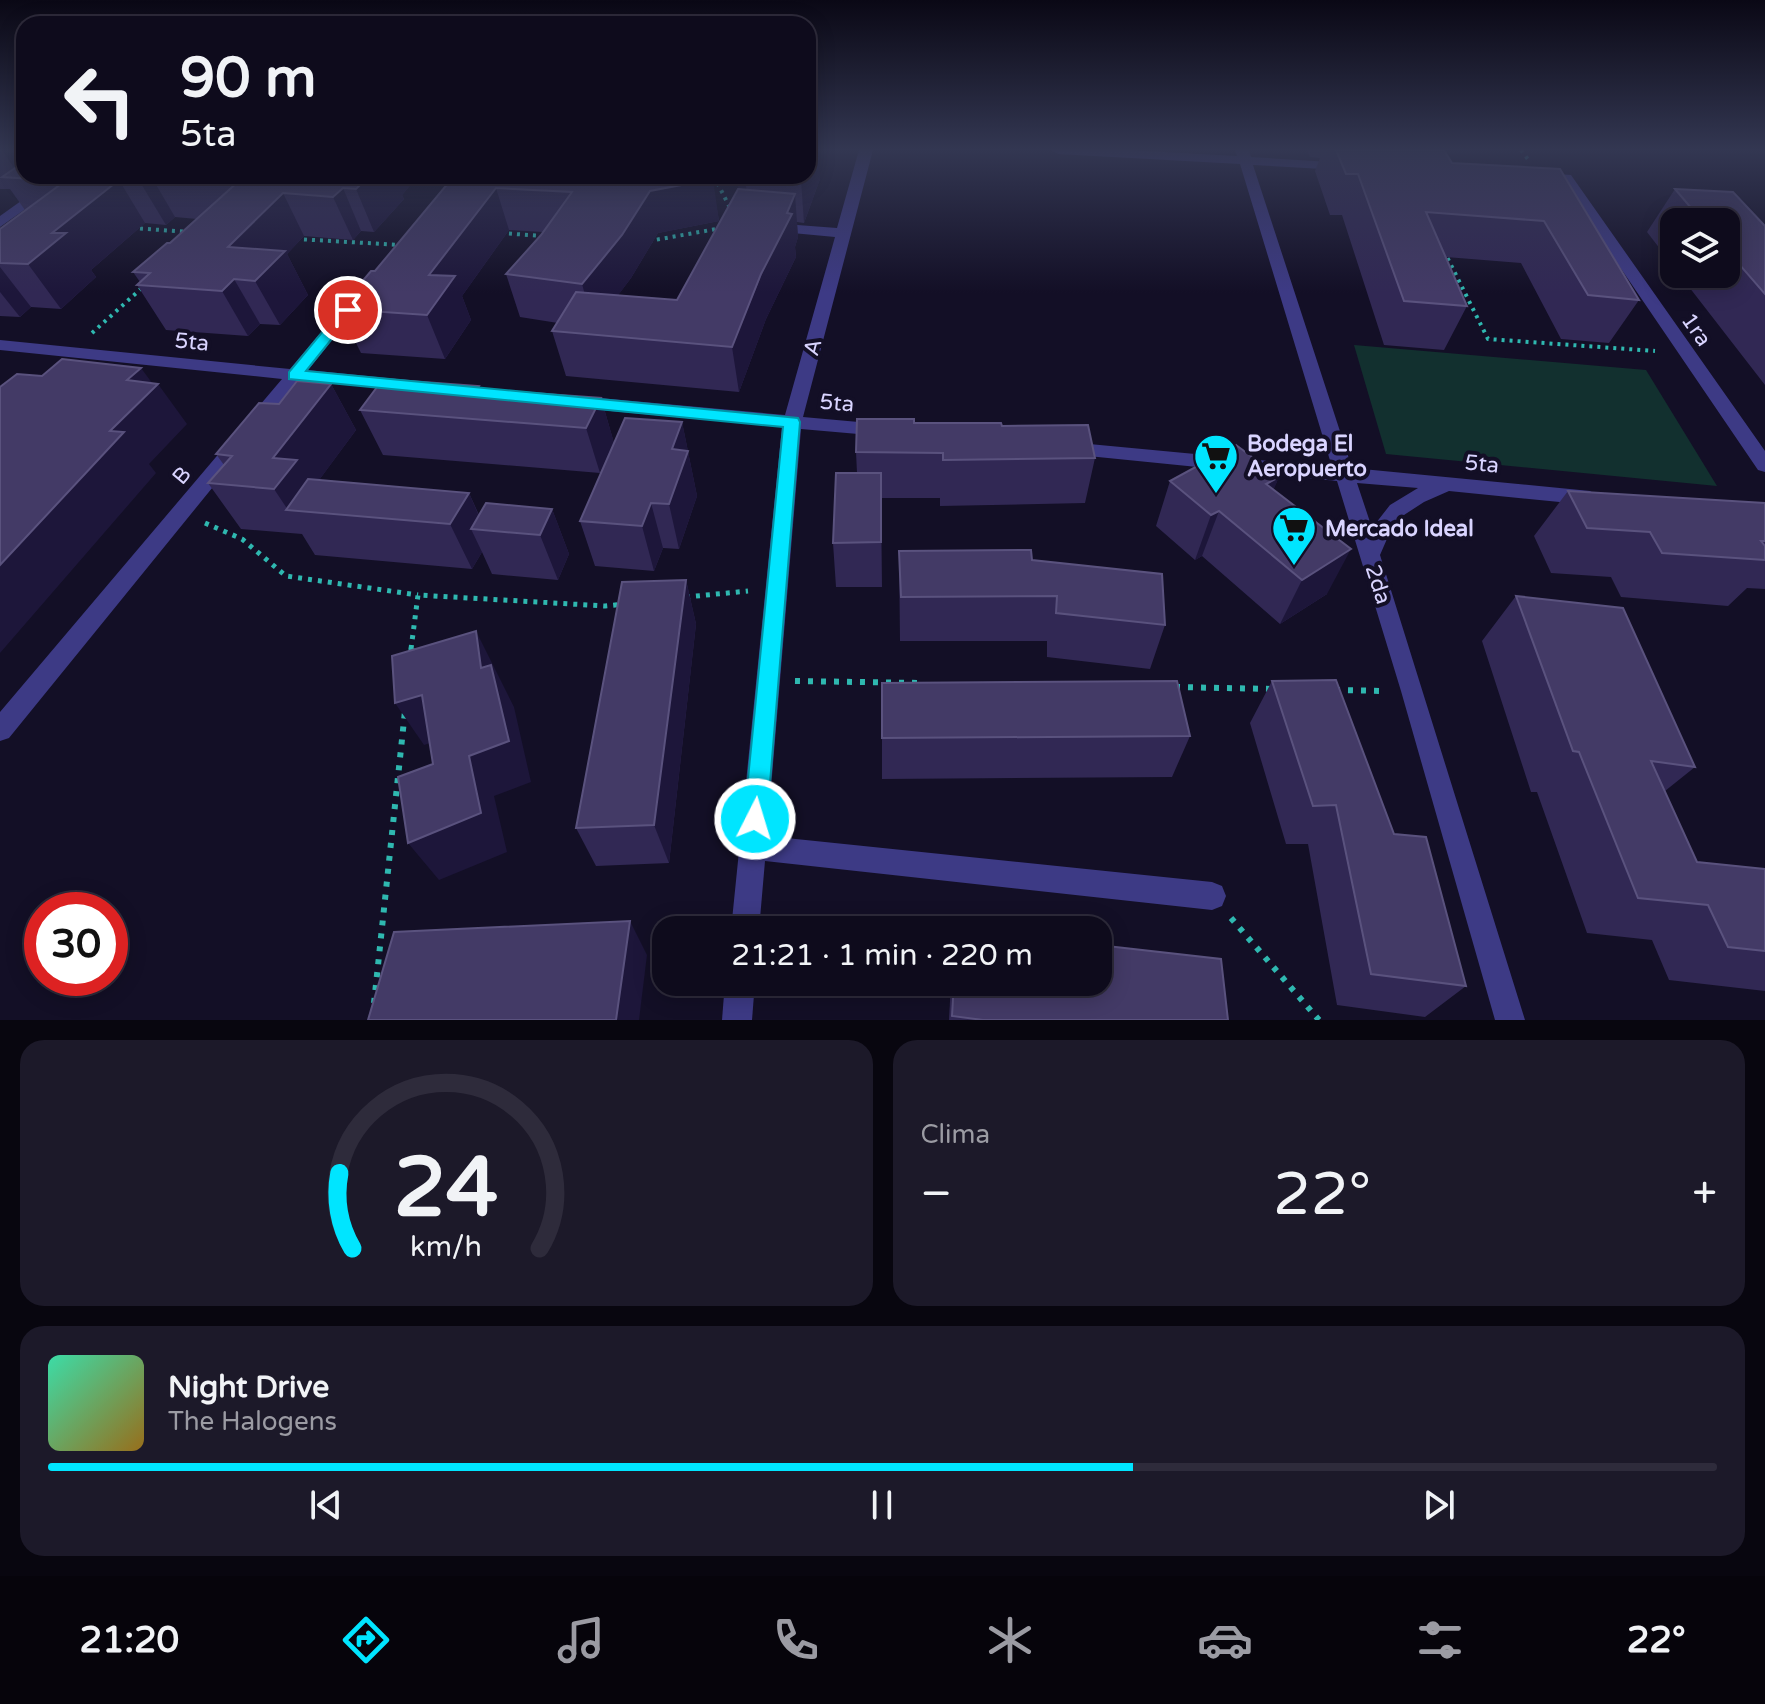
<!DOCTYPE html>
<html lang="es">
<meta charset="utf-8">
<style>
:root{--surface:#0e0b1c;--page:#1c1929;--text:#f1f3f6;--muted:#9b9ba3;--line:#2e2b3b;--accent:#00e5ff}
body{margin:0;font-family:"Varela Round",sans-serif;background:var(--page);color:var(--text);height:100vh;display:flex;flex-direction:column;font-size:30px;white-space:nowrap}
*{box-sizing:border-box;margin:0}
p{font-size:26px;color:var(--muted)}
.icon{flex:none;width:44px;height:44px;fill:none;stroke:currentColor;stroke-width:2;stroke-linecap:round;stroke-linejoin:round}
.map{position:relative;height:1020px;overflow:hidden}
.panel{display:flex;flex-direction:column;gap:20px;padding:20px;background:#08060f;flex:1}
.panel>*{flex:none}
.top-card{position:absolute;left:16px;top:16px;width:800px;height:168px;border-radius:24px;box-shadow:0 4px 20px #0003,0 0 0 2px var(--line);background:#0e0b1c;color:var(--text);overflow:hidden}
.buttons{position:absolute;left:1660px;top:208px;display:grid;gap:16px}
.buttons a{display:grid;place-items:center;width:80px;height:80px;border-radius:16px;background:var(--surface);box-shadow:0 4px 20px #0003,0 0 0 2px var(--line);font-size:40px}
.speed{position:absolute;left:24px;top:892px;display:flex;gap:16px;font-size:40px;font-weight:700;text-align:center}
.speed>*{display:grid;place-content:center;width:104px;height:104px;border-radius:50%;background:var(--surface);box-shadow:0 4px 20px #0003,0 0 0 2px var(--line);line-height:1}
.speed .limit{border:12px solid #d22;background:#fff;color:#111}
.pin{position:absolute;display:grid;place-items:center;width:68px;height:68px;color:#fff;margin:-34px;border:4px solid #fff;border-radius:50%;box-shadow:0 2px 8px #0007}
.me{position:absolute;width:88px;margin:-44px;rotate:5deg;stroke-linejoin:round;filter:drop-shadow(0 0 6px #0008)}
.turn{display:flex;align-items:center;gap:28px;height:168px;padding:0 32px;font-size:36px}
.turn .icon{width:104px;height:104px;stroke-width:2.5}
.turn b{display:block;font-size:56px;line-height:68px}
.big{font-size:60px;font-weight:600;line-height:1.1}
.panel .card{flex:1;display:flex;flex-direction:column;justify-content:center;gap:12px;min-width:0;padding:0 28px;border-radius:24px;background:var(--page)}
.panel .dial{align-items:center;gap:0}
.dial svg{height:208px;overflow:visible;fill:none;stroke:var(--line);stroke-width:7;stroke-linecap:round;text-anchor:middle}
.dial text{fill:var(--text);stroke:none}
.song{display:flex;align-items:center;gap:24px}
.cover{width:96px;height:96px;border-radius:12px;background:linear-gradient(135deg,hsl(160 70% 55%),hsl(40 70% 35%))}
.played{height:8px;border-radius:4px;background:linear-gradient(90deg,var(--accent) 65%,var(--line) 65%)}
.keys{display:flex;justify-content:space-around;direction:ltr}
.heat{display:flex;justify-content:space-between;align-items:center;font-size:44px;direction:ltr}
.panel .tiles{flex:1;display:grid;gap:20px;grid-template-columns:1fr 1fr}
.card:last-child{grid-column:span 2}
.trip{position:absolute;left:652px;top:916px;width:460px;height:80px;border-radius:24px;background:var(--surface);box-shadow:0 4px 20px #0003,0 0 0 2px var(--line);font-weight:600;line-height:80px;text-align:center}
.dock{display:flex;height:128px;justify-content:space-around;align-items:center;background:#06040b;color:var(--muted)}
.dock .icon{width:56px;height:56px}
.dock .active{color:var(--accent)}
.dock b{font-size:36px;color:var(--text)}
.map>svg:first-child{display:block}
.green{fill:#12302f}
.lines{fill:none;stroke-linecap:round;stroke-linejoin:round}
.path-far2{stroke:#2fb8b0;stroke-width:4;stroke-dasharray:3 5;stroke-linecap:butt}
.path-far1{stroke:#2fb8b0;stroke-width:5;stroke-dasharray:4 6;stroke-linecap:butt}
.path{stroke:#2fb8b0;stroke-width:6;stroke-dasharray:5 8;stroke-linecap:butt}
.minor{fill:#3d3a85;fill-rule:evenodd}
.wall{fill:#312854}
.shaded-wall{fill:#1d163a}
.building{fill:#433a66;stroke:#5a527e;stroke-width:2}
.route{fill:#00e5ff;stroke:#0095a6;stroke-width:2}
.labels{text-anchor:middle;stroke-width:8;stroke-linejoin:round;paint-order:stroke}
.street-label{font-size:22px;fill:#d9d4ff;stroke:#130f26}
.poi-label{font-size:22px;font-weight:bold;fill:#d9d4ff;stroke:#130f26;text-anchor:start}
</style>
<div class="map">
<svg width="1765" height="1020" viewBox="0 0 1765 1020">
<rect width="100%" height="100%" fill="#130f26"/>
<path class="green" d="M 1354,345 L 1646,370 L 1717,486 L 1386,454 Z"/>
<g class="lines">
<g class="path-far2">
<path d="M 1521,150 L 1530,162"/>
<path d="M 714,176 L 732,212"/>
<path d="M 132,228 L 190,232"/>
<path d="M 501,233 L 543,236"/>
<path d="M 296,239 L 401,245"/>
<path d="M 649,241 L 722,228"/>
<path d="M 1444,251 L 1488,339 L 1655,351"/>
<path d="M 92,333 L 144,286"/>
</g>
<g class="path-far1">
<path d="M 205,523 L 242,539 L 286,576 L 418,595"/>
<path d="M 686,597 L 748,591"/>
<path d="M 411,649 L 418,595 L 605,606 L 625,604"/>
</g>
<g class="path">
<path d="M 411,653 L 412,647"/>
<path d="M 795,681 L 921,683"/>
<path d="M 1175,687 L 1273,689"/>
<path d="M 1335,690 L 1385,691"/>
<path d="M 1231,918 L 1319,1020"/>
<path d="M 374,1003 L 405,711"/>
</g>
<g class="minor">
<path d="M 859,150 L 873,150 L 803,417 L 881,424 L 890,430 L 881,436 L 801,429 L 767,836 L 1212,882 L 1222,886 L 1226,896 L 1222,906 L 1212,910 L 765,861 L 759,930 L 731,930 L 782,427 L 578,408 L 569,402 L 578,396 L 785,415 L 835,237 L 771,231 L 764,227 L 771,223 L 837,228 Z"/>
<path d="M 1051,150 L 1127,150 L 1237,156 L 1235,150 L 1249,150 L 1251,157 L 1346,163 L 1348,166 L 1341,170 L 1253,165 L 1352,468 L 1590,491 L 1600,498 L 1590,505 L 1449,491 L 1424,502 L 1404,515 L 1390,532 L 1380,555 L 1525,1020 L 1495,1020 L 1401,691 L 1337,481 L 1068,454 L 1059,448 L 1068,442 L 1332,467 L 1240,164 L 1058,154 ZM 1357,483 L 1418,488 L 1390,505 L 1372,528 Z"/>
<path d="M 1541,173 L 1571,175 L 1765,451 L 1765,472 L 1758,470 L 1562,182 L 1536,180 L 1534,177 Z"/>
<path d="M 56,176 L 72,176 L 0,227 L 0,216 Z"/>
<path d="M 360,291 L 368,296 L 308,370 L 407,380 L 416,386 L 413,390 L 299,381 L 9,738 L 0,741 L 0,712 L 282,379 L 0,350 L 0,340 L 290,369 L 354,293 Z"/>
<path d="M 725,982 L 755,982 L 752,1020 L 722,1020 Z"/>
</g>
</g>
<g class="wall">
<path d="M 0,150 L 24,150 L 24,176 L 418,176 L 402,195 L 404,199 L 374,232 L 361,231 L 353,240 L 304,236 L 287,254 L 308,295 L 280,325 L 260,324 L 248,336 L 166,330 L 137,285 L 140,282 L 133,272 L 170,243 L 197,219 L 175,217 L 166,225 L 145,223 L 91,270 L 96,277 L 61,309 L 31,307 L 20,317 L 0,316 L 0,229 L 25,210 L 10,189 L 0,189 Z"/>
<path d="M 1307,150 L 1444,150 L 1452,163 L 1560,169 L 1639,300 L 1609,343 L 1561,339 L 1521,263 L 1446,257 L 1467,306 L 1444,350 L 1384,345 L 1342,215 L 1330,215 L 1315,171 L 1320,158 L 1310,157 Z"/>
<path d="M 454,176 L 711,176 L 719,221 L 658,233 L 631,278 L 618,295 L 677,300 L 739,190 L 737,176 L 808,176 L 820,179 L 804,223 L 797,222 L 798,237 L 795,247 L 796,257 L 766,319 L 739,392 L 566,376 L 552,331 L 558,323 L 520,317 L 506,274 L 543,232 L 509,230 L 462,296 L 471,320 L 445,359 L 361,353 L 339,309 L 375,271 Z"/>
<path d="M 1675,189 L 1765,226 L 1765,385 L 1679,274 L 1726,274 L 1726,222 L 1674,222 L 1674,267 L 1647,232 Z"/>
<path d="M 331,384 L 356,430 L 319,480 L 469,493 L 479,515 L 552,509 L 569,554 L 558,580 L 492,574 L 482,552 L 472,569 L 315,555 L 302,534 L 241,529 L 208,483 L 224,465 L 216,454 L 279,404 Z"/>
<path d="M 479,386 L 480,389 L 601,398 L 614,443 L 600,473 L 383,455 L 360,410 Z"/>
<path d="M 682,422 L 697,496 L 679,549 L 663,548 L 654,571 L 595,566 L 580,521 Z"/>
<path d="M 914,423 L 1002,426 L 1095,458 L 1085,503 L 940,506 L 940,498 L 881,498 L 882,587 L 836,587 L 833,543 L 857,473 L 856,452 Z"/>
<path d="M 1279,477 L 1273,490 L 1327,594 L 1280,624 L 1202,556 L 1195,560 L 1156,526 L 1170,481 Z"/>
<path d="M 1568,491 L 1765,503 L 1765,589 L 1747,588 L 1728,606 L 1621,597 L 1611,577 L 1551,573 L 1534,536 Z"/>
<path d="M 899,551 L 1032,560 L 1165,625 L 1150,669 L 1047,657 L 1047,641 L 900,641 Z"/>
<path d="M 686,580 L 696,624 L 669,863 L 596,866 L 576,828 Z"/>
<path d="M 1516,596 L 1695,767 L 1665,791 L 1697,862 L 1765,869 L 1765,991 L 1669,980 L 1652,940 L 1587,933 L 1537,792 L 1531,792 L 1482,641 Z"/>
<path d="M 1272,681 L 1394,834 L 1466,986 L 1425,1017 L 1337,1005 L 1308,844 L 1286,844 L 1250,723 Z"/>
<path d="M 882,683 L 1190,736 L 1172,777 L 882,779 Z"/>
<path d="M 951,982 L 1098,982 L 1228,1020 L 949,1020 Z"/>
</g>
<g class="shaded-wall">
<path d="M 2,150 L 24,150 L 24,176 L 21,178 Z"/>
<path d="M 808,150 L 819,150 L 820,179 L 804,223 L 801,180 L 803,176 L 808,176 Z"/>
<path d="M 148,176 L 151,176 L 175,217 L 166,225 L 140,182 Z"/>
<path d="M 369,176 L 418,176 L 402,195 L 404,199 L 374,232 L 356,189 Z"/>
<path d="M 737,176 L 748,176 L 745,176 L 749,214 L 742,216 Z"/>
<path d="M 713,179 L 719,221 L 658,233 L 631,278 L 594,328 L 582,284 L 650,191 Z"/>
<path d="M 119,180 L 145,223 L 91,270 L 96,277 L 61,309 L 28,264 L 52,233 Z"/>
<path d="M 343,188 L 361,231 L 353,240 L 333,197 Z"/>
<path d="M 496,188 L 509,230 L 462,296 L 471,320 L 445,359 L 427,315 L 429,275 Z"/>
<path d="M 283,193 L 304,236 L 287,254 L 308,295 L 280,325 L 255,281 L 228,247 Z"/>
<path d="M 795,194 L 798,237 L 795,247 L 796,257 L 766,319 L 739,392 L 732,347 Z"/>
<path d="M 0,267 L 31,307 L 20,317 L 0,292 Z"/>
<path d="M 234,279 L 260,324 L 248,336 L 222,291 Z"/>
<path d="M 141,368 L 155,387 L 158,384 L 187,424 L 149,464 L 156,473 L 0,653 L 0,565 L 110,431 L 127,380 Z"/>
<path d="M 331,384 L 356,430 L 314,487 L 288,510 L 274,489 L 273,458 Z"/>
<path d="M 601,398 L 614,443 L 600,473 L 586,428 Z"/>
<path d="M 682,422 L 697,496 L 679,549 L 669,504 L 672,449 Z"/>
<path d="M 1279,477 L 1260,522 L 1266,484 Z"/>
<path d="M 469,493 L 485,530 L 471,529 L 482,552 L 472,569 L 450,524 Z"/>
<path d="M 651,503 L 663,548 L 654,571 L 642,526 Z"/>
<path d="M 552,509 L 569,554 L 558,580 L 540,535 Z"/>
<path d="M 1219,511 L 1202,556 L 1195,560 L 1211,515 Z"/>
<path d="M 1351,549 L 1327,594 L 1280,624 L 1302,580 Z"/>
<path d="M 686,580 L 696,624 L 669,863 L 654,825 Z"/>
<path d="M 476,631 L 514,707 L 531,782 L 494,796 L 507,852 L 439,880 L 408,843 L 469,756 L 481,668 Z"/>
<path d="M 422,695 L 449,737 L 424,745 L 395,703 Z"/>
<path d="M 630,921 L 647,955 L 639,1020 L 616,1020 Z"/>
</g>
<g class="building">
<path d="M 808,150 L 813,150 L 808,163 Z"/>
<path d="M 1336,150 L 1444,150 L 1452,163 L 1560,169 L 1639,300 L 1588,295 L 1544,221 L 1426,212 L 1467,306 L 1404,301 L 1358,174 L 1346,174 Z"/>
<path d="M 24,162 L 24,176 L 148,176 L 140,182 L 119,180 L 52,233 L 66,233 L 28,264 L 0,263 L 0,229 L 65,181 L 2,177 Z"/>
<path d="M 173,176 L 369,176 L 356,189 L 343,188 L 333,197 L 283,193 L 228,247 L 285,251 L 255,281 L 234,279 L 222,291 L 137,285 L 150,273 L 133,272 L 167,243 L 170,243 L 240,180 Z"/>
<path d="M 454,176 L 711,176 L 713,179 L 650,191 L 622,235 L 582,284 L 506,274 L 541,235 L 572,192 L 496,188 L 429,275 L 455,276 L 427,315 L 339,309 L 371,271 L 375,271 Z"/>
<path d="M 745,176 L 803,176 L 801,180 Z"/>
<path d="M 738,189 L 795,194 L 787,213 L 792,214 L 761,274 L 732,347 L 552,331 L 576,292 L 677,300 Z"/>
<path d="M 1675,189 L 1733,192 L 1765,226 L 1765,294 L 1726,249 L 1726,222 L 1703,222 Z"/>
<path d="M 62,359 L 141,368 L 127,380 L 158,384 L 110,431 L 124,432 L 0,565 L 0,387 L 17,374 L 42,376 Z"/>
<path d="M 383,379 L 479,386 L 477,389 L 601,398 L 586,428 L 360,410 Z"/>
<path d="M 297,381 L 331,384 L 273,458 L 297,460 L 274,489 L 208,483 L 232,456 L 216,454 L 259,403 L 279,404 Z"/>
<path d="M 625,418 L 682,422 L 672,449 L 688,451 L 669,504 L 651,503 L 642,526 L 580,521 Z"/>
<path d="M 857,419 L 914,419 L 914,423 L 1001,423 L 1002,426 L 1088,425 L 1095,458 L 943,460 L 943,453 L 856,452 Z"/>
<path d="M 1236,445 L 1279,477 L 1266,484 L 1351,549 L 1302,580 L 1219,511 L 1211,515 L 1170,481 Z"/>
<path d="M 836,473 L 881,473 L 881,542 L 833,543 Z"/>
<path d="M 308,479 L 469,493 L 450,524 L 286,510 Z"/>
<path d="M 1568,491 L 1765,503 L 1765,541 L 1761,541 L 1765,546 L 1765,560 L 1662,553 L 1650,532 L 1587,528 Z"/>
<path d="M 486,503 L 552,509 L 540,535 L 471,529 Z"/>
<path d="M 1031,550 L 1032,560 L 1162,574 L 1165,625 L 1056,613 L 1057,596 L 901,597 L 899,551 Z"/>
<path d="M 686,580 L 654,825 L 576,828 L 622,582 Z"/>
<path d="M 1516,596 L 1623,608 L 1695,767 L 1651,761 L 1697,862 L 1765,869 L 1765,951 L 1728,947 L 1708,905 L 1638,898 L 1579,752 L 1573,751 Z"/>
<path d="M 476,631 L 481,668 L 491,665 L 509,741 L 469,756 L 481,813 L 408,843 L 398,777 L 433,764 L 422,695 L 395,703 L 392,656 Z"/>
<path d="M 1336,680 L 1394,834 L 1426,837 L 1466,986 L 1371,974 L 1336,805 L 1313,806 L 1272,681 Z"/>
<path d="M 1177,681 L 1190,736 L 882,738 L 882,683 Z"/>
<path d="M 630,921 L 616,1020 L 368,1020 L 394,932 Z"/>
<path d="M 1098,945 L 1221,959 L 1228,1020 L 983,1020 L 952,1016 L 954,982 L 1098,982 Z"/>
</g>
<linearGradient id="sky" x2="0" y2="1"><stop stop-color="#0a0815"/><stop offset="0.51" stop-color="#333752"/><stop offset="1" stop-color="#333752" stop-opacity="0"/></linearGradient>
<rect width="1765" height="293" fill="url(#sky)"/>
<path class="route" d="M 348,306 L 355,310 L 306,371 L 798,418 L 800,422 L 767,819 L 764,827 L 755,831 L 747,827 L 744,819 L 783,427 L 289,379 L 289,372 L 343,307 Z"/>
<defs>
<g id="supermarket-pin" transform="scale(2.3)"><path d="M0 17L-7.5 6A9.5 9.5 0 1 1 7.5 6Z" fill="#00e5ff" stroke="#130f26"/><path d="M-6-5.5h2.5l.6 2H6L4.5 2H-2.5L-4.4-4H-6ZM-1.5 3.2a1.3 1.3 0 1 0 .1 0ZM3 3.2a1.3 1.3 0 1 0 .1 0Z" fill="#111"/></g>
</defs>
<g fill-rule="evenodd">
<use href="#supermarket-pin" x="1216" y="456"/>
<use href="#supermarket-pin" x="1294" y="528"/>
</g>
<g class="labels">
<g class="street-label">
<text transform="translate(1697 329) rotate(55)" y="8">1ra</text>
<text transform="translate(192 341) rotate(6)" y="8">5ta</text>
<text transform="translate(812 347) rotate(-75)" y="8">A</text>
<text transform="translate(837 402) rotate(5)" y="8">5ta</text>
<text transform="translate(1482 463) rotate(6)" y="8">5ta</text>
<text transform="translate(181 475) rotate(-50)" y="8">B</text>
<text transform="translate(1379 584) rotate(72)" y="8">2da</text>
</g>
<g class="poi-label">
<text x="1247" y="451">Bodega El<tspan x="1247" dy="25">Aeropuerto</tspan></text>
<text x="1325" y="536">Mercado Ideal</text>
</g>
</g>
</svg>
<div class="buttons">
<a><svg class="icon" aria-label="layers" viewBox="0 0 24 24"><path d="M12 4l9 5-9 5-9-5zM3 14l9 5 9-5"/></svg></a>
</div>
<div class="speed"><div class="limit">30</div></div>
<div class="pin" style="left:348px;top:310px;background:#d93025"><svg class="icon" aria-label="arrive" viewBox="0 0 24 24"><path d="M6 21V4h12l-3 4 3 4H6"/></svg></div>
<svg class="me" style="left:755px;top:819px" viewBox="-20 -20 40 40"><circle r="17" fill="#00e5ff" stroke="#fff" stroke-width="3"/><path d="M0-11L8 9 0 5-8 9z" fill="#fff"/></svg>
<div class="trip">21:21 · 1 min · 220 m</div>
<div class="top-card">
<div class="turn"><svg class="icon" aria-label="left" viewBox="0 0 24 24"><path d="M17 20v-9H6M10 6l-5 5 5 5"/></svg><div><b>90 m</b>5ta</div></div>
</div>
</div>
<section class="panel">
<div class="tiles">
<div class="card dial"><svg viewBox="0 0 100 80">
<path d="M14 69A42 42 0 1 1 86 69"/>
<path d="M14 69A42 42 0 0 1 9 40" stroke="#00e5ff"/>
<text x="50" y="56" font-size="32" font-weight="700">24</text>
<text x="50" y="72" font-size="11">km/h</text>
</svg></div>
<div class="card"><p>Clima</p>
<div class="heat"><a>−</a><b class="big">22°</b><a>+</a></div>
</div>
<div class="card">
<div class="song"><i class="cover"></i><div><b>Night Drive</b><p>The Halogens</p></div></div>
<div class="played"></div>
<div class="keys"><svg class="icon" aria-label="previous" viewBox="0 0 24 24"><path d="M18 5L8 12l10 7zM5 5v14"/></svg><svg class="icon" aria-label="pause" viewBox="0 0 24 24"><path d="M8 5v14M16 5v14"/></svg><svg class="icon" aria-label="next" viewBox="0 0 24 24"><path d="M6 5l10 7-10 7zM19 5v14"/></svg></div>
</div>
</div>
</section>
<nav class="dock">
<b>21:20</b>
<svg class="icon active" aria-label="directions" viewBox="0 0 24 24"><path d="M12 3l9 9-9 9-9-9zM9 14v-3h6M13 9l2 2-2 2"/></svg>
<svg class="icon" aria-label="music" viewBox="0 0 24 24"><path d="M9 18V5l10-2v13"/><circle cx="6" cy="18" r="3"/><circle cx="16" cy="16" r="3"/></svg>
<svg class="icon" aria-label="phone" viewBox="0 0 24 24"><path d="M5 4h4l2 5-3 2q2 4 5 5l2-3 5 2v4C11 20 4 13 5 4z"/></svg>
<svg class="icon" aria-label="climate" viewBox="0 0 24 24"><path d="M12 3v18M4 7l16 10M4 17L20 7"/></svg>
<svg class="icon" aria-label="car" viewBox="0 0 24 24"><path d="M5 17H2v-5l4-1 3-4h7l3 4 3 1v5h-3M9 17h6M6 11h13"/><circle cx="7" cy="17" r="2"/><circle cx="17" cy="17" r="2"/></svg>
<svg class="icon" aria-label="filters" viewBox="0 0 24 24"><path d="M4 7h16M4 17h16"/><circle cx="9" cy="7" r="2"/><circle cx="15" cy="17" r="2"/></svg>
<b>22°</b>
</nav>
